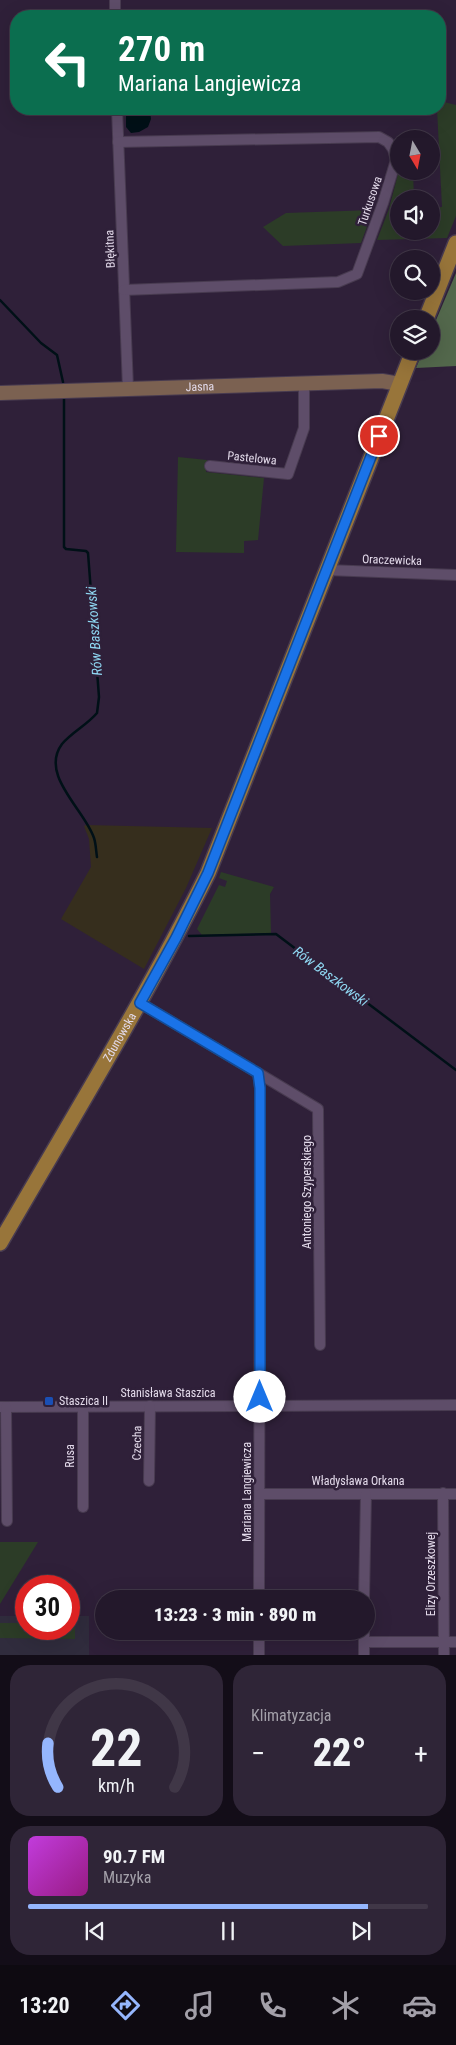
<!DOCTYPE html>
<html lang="pl">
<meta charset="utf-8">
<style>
:root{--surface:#23182b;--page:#2f2537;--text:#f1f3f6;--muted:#a3a0a9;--line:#403747;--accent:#95b6fd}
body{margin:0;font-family:"Roboto Condensed",sans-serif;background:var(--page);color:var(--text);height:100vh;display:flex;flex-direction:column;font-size:19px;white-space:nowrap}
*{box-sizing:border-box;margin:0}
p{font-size:16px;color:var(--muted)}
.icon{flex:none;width:28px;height:28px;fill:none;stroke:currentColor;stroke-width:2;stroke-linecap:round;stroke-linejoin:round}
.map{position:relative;height:1655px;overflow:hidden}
.side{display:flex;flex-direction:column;gap:10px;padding:10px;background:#130d18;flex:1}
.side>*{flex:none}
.hud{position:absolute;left:10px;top:10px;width:436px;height:105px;border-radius:20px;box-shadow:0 5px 20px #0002,0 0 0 1px var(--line);background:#0b6e4f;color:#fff;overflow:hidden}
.needle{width:32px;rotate:170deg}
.tools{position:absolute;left:390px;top:130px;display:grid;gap:10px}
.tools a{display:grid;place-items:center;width:50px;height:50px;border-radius:50%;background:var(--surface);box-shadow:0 5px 20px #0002,0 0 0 1px var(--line);font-size:25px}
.speed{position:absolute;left:15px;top:1575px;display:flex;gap:10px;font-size:25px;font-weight:700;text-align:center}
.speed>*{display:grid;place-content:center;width:65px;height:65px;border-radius:50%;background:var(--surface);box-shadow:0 5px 20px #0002,0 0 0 1px var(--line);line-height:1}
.speed .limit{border:8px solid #d22;background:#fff;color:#111}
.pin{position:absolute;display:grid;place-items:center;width:42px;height:42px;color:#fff;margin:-21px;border:2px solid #fff;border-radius:50%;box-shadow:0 1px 5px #0007}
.me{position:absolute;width:55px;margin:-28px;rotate:0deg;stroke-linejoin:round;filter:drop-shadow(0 0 4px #0008)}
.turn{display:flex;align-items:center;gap:18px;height:105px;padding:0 25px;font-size:22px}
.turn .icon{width:65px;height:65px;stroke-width:2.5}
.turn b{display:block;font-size:35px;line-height:42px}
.big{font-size:38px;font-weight:800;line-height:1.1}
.side .tile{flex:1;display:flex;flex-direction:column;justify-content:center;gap:8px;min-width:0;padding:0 18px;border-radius:20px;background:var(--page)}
.side .dial{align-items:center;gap:0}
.dial svg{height:130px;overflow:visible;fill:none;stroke:var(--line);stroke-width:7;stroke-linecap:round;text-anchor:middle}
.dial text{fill:var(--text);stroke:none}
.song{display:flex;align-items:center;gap:15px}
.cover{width:60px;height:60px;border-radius:8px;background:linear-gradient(135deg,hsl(290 70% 55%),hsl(310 70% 35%))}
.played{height:5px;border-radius:2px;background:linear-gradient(90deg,var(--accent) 85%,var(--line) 85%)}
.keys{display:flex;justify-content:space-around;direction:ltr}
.heat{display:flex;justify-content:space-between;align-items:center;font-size:28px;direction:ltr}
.side .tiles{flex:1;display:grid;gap:10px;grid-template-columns:1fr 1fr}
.tile:last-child{grid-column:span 2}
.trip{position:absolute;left:95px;top:1590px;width:280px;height:50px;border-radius:25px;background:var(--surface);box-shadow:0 5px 20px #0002,0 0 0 1px var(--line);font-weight:800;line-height:50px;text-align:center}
.menu{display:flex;height:80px;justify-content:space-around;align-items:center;background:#0e0a11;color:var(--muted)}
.menu .icon{width:35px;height:35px}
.menu .active{color:var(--accent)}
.menu b{font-size:22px;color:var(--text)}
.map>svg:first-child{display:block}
.industrial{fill:#362e1d}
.education{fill:#302c3d}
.green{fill:#2c3c27}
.forest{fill:#53684c}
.water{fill:#001017}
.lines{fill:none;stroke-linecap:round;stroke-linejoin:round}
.stream{stroke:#001017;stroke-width:2.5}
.street-casing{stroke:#483b50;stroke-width:12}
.secondary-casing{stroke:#483b50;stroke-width:16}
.primary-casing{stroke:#483b50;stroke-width:18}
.street{stroke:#5e4d69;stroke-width:10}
.secondary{stroke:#7b6151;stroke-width:14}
.primary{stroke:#98753a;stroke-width:15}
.route-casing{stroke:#114b97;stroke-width:12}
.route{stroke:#1a73e8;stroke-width:9}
.transit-dot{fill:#1a4fb4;stroke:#2f2039;stroke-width:2}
.labels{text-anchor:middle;stroke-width:5;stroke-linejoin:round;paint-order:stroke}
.street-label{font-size:12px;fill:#e3daea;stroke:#2f2039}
.poi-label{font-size:12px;fill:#e3daea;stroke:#2f2039;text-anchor:start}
.water-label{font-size:14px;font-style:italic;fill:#8fd7f2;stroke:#2f2039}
</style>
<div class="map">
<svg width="456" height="1655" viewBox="0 0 456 1655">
<rect width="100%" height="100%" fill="#2f2039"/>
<path class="industrial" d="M 86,825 L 212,828 L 186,888 L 144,969 L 61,919 L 91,867 L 89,839 L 84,826 Z"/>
<path class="education" d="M 0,1616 L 26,1616 L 26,1629 L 69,1629 L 69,1616 L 89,1616 L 89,1655 L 0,1655 Z"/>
<g class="green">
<path d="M 440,101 L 456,105 L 456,216 L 447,238 L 377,240 L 389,209 L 399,170 L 413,171 L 414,199 L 399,199 L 399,231 L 431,231 L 431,208 L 442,207 L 437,109 L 440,109 Z"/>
<path d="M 373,210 L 361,243 L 283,246 L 263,227 L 286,213 Z"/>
<path d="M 178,457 L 207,460 L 206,472 L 264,478 L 258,540 L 244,541 L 244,553 L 176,552 Z"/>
<path d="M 221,872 L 274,887 L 270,894 L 271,933 L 202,935 L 197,929 L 219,885 L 225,887 L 227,881 L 219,878 Z"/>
<path d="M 0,1542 L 38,1542 L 0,1604 Z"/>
<path d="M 0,1623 L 26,1623 L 26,1629 L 69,1629 L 69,1623 L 75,1623 L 75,1639 L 0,1638 Z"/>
</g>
<path class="forest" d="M 456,273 L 456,366 L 416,368 L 423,351 L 431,351 L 431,332 Z"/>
<path class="water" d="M 126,109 L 150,109 L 151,119 L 148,127 L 139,132 L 131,133 L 126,127 Z"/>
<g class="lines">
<g class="stream">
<path d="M 0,300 L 41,343 L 57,355 L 63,382"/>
<path d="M 64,397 L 64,547 L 66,549 L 86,551 L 88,553 L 99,697 L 97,713 C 87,725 72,732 62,744 C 39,775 85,810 94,838 C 96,844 96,851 97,857"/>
<path d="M 189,936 L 276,934 L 456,1070"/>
</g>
<g class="street-casing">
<g id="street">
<path d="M 115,0 L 115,16"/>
<path d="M 117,109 L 128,388"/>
<path d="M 118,142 L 379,137 L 388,142 L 393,149 L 396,160 L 383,203 L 357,274 L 338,282 L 124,290"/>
<path d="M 210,466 L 288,474 L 304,428 L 304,383"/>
<path d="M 327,570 L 456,575"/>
<path d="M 140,1003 L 258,1073 L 260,1088 L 259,1599"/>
<path d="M 258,1073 L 318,1109 L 320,1345"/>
<path d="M 0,1407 L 456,1405"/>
<path d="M 6,1407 L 7,1521"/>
<path d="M 149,1481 L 150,1406"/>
<path d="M 443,1493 L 444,1655"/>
<path d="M 260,1494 L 456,1494"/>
<path d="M 83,1507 L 83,1406"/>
<path d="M 364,1599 L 366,1494"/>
<path d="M 364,1642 L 456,1642"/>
<path d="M 259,1655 L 259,1631"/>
<path d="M 364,1655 L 364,1631"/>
</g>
</g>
<g class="secondary-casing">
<g id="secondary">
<path id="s1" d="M 0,393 L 382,381 L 400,384"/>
</g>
</g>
<g class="primary-casing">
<g id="primary">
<path d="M 426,319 L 456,243"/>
<path id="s2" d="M 0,1243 C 71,1120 145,1000 208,873 L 413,351"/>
</g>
</g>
<use href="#street" class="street"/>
<use href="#secondary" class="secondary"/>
<use href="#primary" class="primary"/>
</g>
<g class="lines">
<g class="route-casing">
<path id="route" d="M 260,1397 L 260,1088 L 258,1073 L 140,1003 L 176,938 L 208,873 L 379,436"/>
</g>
<use href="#route" class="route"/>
</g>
<rect class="transit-dot" x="44" y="1396" width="10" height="10" rx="2.5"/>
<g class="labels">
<g class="street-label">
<text transform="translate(370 201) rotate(-71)" y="4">Turkusowa</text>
<text transform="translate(110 249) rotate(-92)" y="4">Błękitna</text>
<text dy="4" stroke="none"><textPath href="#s1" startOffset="200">Jasna</textPath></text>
<text transform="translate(252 458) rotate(6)" y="4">Pastelowa</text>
<text transform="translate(392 560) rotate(2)" y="4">Oraczewicka</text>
<text dy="4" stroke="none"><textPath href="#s2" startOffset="238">Zdunowska</textPath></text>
<text transform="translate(307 1192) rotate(-90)" y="4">Antoniego Szyperskiego</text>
<text x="168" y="1397">Stanisława Staszica</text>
<text transform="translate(137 1443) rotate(-89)" y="4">Czecha</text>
<text transform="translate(70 1456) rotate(-90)" y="4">Rusa</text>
<text x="358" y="1485">Władysława Orkana</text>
<text transform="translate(247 1492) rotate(-90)" y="4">Mariana Langiewicza</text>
<text transform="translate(431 1574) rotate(-90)" y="4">Elizy Orzeszkowej</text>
</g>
<g class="poi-label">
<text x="59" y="1405">Staszica II</text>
</g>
<g class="water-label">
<text transform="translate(94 631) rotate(-94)" y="5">Rów Baszkowski</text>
<text transform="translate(331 976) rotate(37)" y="5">Rów Baszkowski</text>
</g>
</g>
</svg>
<div class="tools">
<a><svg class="needle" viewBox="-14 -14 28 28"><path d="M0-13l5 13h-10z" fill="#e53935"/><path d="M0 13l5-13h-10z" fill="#a3a0a9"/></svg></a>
<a><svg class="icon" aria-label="sound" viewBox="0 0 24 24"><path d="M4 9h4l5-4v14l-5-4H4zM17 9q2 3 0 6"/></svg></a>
<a><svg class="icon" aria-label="search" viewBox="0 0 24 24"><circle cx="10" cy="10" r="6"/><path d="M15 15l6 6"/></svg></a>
<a><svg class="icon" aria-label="layers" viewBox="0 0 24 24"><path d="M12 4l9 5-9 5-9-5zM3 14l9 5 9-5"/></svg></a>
</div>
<div class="speed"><div class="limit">30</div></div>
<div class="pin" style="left:379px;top:436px;background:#d93025"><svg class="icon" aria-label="arrive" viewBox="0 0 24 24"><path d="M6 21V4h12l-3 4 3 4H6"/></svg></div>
<svg class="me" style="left:260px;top:1397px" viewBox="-20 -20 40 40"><circle r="19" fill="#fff"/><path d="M0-13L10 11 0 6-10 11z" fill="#1a73e8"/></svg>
<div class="trip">13:23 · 3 min · 890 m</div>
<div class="hud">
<div class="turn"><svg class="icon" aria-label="left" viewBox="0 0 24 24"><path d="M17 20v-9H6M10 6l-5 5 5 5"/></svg><div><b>270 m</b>Mariana Langiewicza</div></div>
</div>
</div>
<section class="side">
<div class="tiles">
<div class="tile dial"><svg viewBox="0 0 100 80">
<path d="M14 69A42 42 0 1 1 86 69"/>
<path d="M14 69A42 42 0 0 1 8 42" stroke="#95b6fd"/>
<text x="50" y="56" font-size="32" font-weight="700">22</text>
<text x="50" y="72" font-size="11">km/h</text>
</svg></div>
<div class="tile"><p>Klimatyzacja</p>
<div class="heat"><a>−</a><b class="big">22°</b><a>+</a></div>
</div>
<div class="tile">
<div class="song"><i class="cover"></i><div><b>90.7 FM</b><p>Muzyka</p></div></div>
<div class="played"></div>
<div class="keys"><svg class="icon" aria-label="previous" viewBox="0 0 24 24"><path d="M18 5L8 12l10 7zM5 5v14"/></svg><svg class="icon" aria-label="pause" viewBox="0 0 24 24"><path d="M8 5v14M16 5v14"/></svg><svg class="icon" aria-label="next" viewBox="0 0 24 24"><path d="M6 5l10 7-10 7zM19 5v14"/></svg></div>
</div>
</div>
</section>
<nav class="menu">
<b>13:20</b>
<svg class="icon active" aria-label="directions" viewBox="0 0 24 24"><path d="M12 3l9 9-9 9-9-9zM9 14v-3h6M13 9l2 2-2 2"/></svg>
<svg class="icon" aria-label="music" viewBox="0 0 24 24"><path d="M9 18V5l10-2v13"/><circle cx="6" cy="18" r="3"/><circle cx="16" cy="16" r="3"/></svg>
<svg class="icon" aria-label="phone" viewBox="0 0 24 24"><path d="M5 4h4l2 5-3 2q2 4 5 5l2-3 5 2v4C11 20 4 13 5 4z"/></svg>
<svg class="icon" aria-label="climate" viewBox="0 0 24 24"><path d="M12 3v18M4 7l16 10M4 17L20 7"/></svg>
<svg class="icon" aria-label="car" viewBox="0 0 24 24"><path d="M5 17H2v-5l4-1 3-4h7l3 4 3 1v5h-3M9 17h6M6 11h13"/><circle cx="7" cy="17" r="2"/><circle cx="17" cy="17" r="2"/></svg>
</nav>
